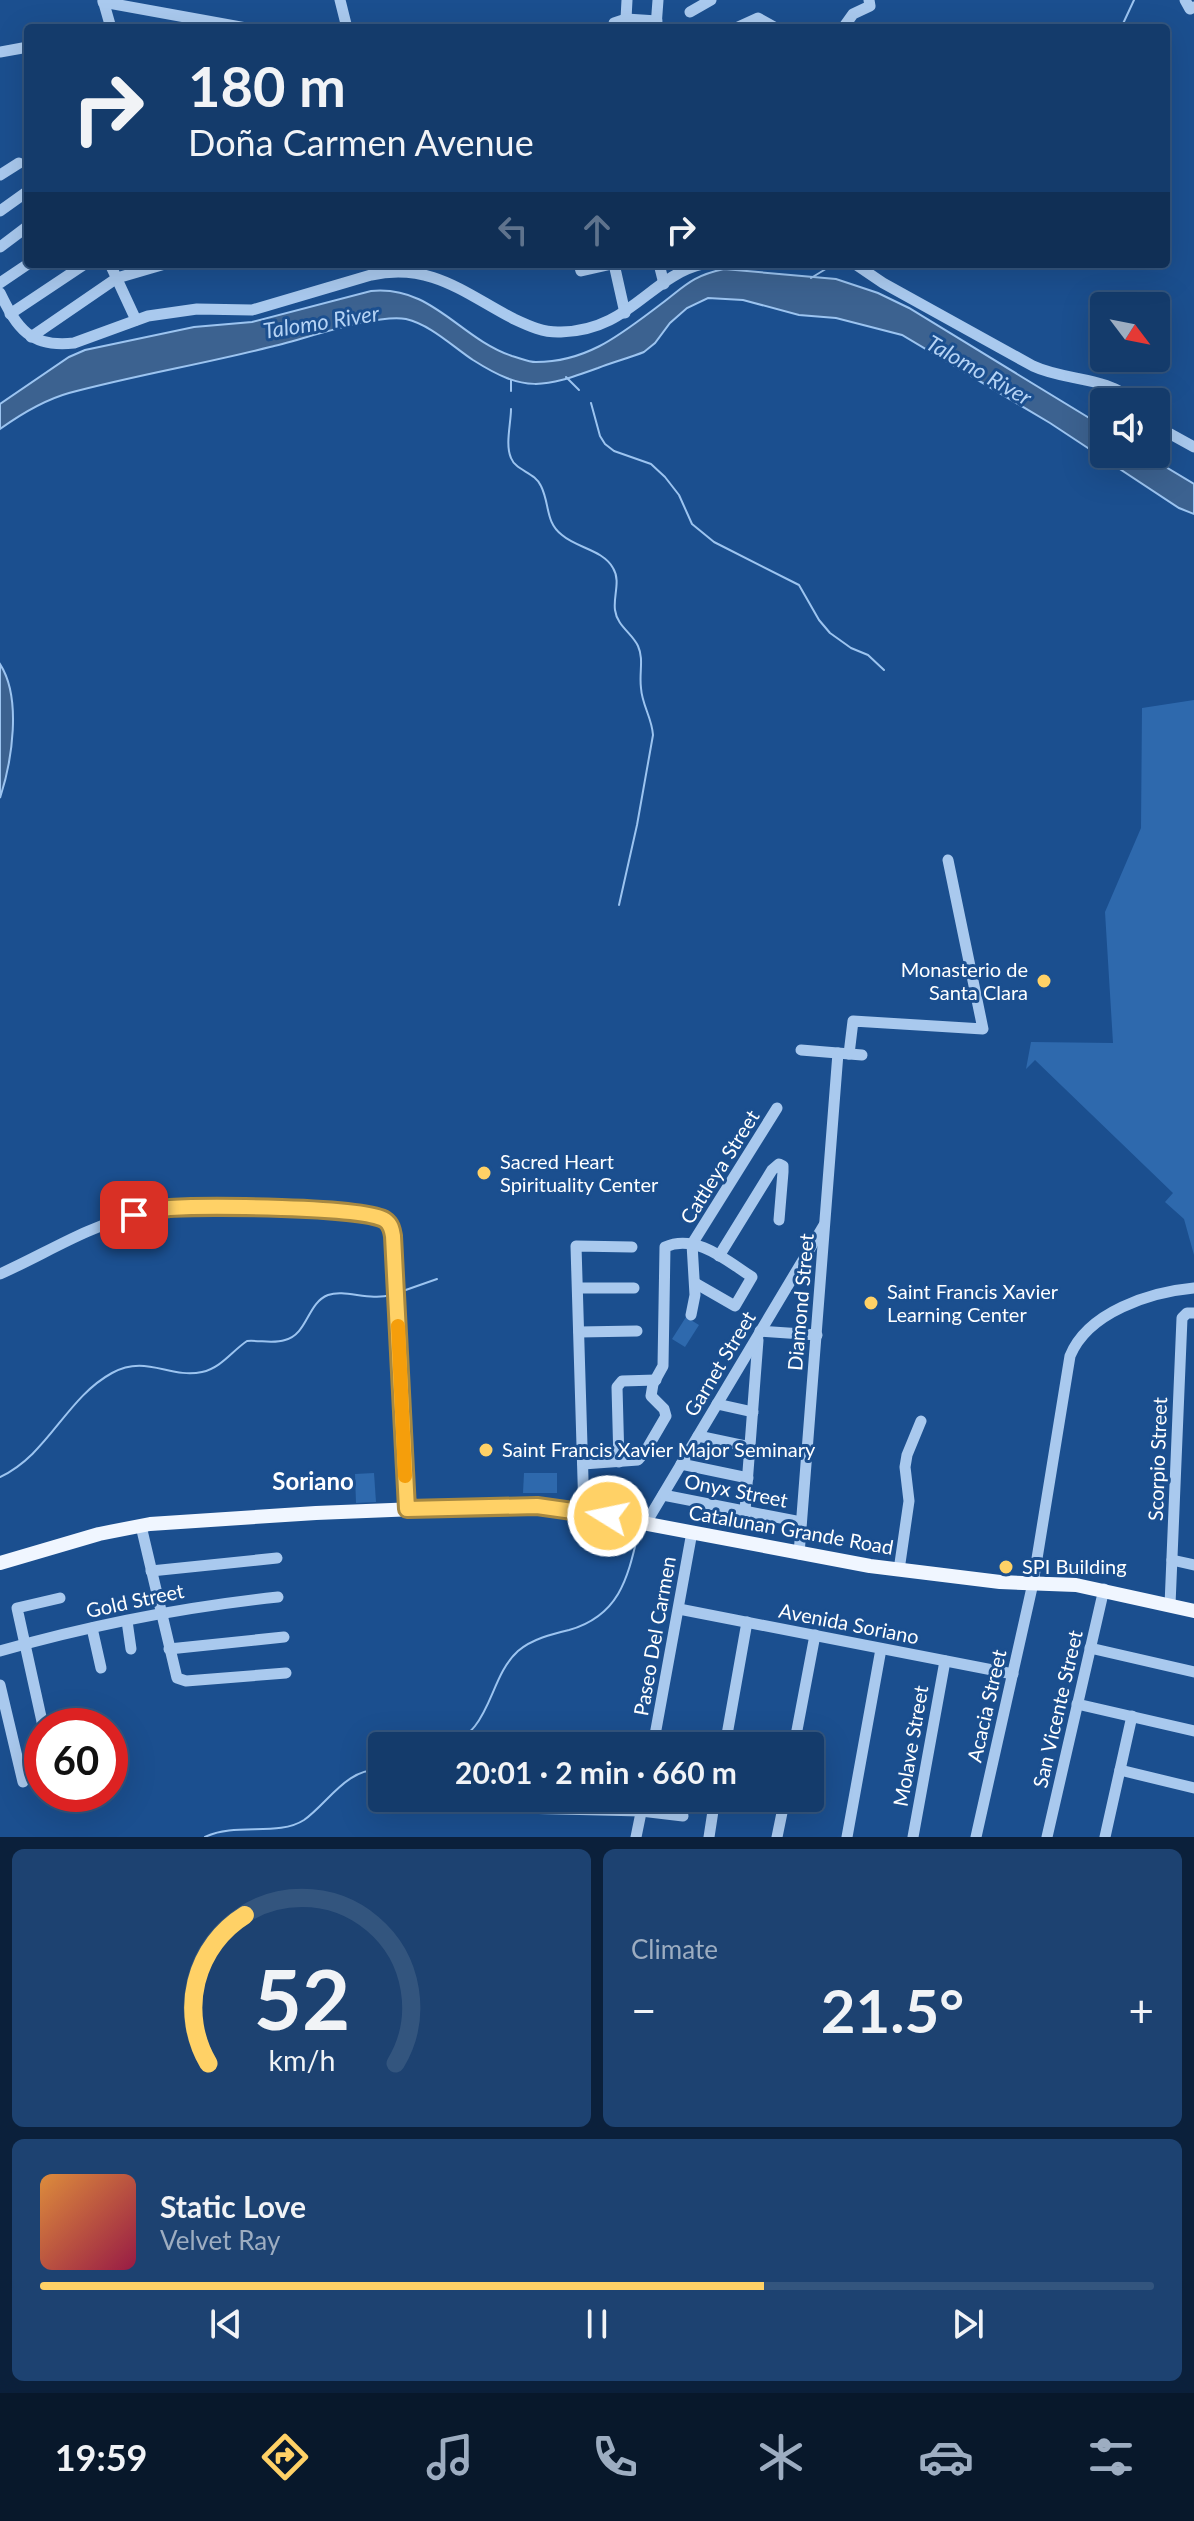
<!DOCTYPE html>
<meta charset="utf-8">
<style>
:root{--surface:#143b6b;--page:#1d4271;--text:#f1f3f6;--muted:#9dadc1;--line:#33557e;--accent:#ffd166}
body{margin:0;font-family:Lato,sans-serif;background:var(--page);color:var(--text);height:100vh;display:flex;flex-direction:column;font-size:30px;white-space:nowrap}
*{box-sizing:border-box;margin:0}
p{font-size:26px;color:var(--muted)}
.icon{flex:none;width:44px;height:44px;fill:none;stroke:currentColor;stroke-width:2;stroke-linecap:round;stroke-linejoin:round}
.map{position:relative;height:1837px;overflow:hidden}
.panel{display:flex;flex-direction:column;gap:12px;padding:12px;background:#0b203b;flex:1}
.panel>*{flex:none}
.hud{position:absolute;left:24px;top:24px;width:1146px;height:244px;border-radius:8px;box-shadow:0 8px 32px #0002,0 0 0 2px var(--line);background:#143b6b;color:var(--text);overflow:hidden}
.needle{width:52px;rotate:122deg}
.fabs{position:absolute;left:1090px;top:292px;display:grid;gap:16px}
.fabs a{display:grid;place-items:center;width:80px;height:80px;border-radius:8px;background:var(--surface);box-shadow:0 8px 32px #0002,0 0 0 2px var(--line);font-size:40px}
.speed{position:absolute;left:24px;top:1708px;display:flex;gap:16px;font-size:40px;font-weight:700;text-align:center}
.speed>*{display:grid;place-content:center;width:104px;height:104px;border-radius:50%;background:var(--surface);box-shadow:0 8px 32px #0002,0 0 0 2px var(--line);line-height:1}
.speed .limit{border:12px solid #d22;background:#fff;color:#111}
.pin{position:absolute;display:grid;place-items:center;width:68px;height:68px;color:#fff;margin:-34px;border-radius:16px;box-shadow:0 4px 12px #0006}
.me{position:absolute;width:88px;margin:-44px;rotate:280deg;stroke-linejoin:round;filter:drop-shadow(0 0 6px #0008)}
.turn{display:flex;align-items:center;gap:28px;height:168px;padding:0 32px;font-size:36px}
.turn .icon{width:104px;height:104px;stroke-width:2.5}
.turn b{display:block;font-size:56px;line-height:68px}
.lanes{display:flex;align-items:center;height:76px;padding:0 32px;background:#0003;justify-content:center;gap:40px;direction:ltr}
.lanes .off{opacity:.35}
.big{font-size:60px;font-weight:700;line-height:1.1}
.panel .tile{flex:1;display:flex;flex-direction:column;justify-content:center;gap:12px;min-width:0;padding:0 28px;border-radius:12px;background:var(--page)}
.panel .dial{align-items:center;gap:0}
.dial svg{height:208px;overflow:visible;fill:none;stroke:var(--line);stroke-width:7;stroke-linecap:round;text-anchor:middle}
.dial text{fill:var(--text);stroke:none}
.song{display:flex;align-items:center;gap:24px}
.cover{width:96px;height:96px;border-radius:12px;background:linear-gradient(135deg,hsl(30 70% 55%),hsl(340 70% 35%))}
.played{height:8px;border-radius:4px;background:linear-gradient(90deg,var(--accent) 65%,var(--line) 65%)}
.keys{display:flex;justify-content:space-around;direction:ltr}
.heat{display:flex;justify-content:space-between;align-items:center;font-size:44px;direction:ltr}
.panel .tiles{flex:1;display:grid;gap:12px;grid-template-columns:1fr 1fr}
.tile:last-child{grid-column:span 2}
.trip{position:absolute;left:368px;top:1732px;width:456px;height:80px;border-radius:8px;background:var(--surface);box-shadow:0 8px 32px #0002,0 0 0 2px var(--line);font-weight:700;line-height:80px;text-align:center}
.tab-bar{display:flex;height:128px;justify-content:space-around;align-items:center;background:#08182b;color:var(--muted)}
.tab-bar .icon{width:56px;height:56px}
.tab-bar .on{color:var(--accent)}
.tab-bar b{font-size:36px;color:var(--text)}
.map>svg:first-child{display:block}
.grass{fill:#2e69ad}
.water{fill:#3c6290;stroke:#9cc4f0;stroke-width:2}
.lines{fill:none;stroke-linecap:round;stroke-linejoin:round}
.stream{stroke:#9cc4f0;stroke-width:2}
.minor{stroke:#a9c9ee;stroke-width:11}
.major{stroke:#f0f6ff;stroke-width:14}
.route-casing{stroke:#a68842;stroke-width:20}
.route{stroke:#ffd166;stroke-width:14}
.slow{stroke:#f59e0b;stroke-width:14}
.poi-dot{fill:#ffd166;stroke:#1b4f8f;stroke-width:3}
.labels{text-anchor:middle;stroke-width:6;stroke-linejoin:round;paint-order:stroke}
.poi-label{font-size:20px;fill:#fff;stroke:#1b4f8f;text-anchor:start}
.street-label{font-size:20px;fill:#fff;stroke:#1b4f8f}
.water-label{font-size:22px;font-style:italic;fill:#b5d3f5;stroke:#1b4f8f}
.quarter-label{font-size:24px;font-weight:bold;fill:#fff;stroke:#1b4f8f}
</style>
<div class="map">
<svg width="1194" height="1837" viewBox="0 0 1194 1837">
<rect width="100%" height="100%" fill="#1b4f8f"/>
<g class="grass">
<path d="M 1194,700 L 1194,1255 L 1184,1219 L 1165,1202 L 1173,1193 L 1035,1060 L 1026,1069 L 1031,1042 L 1113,1043 L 1105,912 L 1141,828 L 1142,708 Z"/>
<path d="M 686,1317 L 699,1325 L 685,1347 L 672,1339 Z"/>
<path d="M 374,1473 L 376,1502 L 356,1503 L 355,1474 Z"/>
<path d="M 524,1473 L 557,1473 L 557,1493 L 523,1493 Z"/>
</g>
<g class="water">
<path d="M 724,269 L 836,279 L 878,293 L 909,308 L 1104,427 L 1104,454 L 1144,454 L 1194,484 L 1194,514 L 1179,508 L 1050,423 L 902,335 L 836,318 L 799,315 L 743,300 L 708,298 L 687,308 L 670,323 L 655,343 L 644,352 C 629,358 613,362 598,368 C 543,388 525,393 473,360 C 452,346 431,325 406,319 C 378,313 301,340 270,347 C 203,364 136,375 69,393 C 44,400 21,414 0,429 L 0,404 L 69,357 L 85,350 L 194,327 L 252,322 L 371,291 C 432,285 459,338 512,356 C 520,358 528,362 536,362 C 588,362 621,334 661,304 C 686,285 692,276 724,269 Z"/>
<path d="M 0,664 C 22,698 12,761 0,798 Z"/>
</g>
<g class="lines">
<g class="stream">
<path d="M 1121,28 L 1134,0"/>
<path d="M 811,278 L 834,264"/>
<path d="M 566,377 L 579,390"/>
<path d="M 511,380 L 511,391"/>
<path d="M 591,403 L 600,436 L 605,444 L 614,451 L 651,464 L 665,477 L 679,495 L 692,524 L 714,542 L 799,585 L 819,620 L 830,633 L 851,648 L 868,655 L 884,670"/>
<path d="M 511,409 C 511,423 505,445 511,458 C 516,471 535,472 541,486 C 550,504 545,522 562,535 C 577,548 603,550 613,568 C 621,581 613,596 615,610 C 617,626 632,633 638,646 C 644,659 639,673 641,688 C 642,705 652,718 653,735 L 637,825 L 619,905"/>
<path d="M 400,1292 L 437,1279"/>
<path d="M 0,1477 C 48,1455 66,1398 112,1373 C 146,1354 170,1379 202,1372 C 221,1368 232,1351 247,1341 C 260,1340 273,1344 285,1340 C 308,1334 307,1303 328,1295 C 345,1289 369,1301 391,1295"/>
<path d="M 452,1746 C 459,1740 469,1734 475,1726 C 493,1703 496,1671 518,1651 C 532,1639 552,1634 569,1630 C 621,1615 628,1576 639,1530"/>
<path d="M 205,1837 C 236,1822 278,1837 304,1820 C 329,1802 347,1767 382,1770"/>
</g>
<g class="minor">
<path d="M 103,0 L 111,28"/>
<path d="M 340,0 L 347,28"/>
<path d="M 1185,0 L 1190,9 L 1194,7"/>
<path d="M 103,2 L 246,28"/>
<path d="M 690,12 L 711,0"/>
<path d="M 626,19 L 627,0"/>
<path d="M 614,23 L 626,19 L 657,21"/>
<path d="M 656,27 L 658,0"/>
<path d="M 736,28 L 758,18 L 776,28"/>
<path d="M 843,28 L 853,14 L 870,6 L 869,0"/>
<path d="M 0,52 L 28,47"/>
<path d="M 0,175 L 19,163"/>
<path d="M 0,211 L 28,191"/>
<path d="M 0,247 L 28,226"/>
<path d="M 110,264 L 136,320"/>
<path d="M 579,264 L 581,271 L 612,264"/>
<path d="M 614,264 L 625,313"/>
<path d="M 659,264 L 664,284"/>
<path d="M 855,264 L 883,283 L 1033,366 C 1067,382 1105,375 1135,402"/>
<path d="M 0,283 L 28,264"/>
<path d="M 0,293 C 17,328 30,348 74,343 L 148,316 L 197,309 L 252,310 L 371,275 C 431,262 464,293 514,319 C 529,326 544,333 561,332 C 629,331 650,276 703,264"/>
<path d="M 10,314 L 85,264"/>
<path d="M 31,337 L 117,278 L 165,264"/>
<path d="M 1156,426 L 1194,447"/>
<path d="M 801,1050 L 862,1055"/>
<path d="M 849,1054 L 853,1021 L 983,1029 L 948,860"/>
<path d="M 719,1256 L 772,1170 L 779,1164 L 783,1166 L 783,1172 L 779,1220"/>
<path d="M 0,1274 C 45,1254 86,1227 135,1215 C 147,1212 159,1209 171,1208 C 204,1206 364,1205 385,1220 C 391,1224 392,1230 393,1236 L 407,1509"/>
<path d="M 578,1288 L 634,1288"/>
<path d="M 691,1315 L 695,1295 L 692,1244 L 777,1108"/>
<path d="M 760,1331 L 817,1335"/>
<path d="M 579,1332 L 637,1331"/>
<path d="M 717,1404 L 753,1412"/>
<path d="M 698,1436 L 750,1447"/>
<path d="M 619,1462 L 617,1387 L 622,1381 L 656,1380"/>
<path d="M 583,1464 L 638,1460 L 645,1452 L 666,1416 L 664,1409 L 651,1396 L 653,1384 L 663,1366 L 665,1247 C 696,1233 727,1261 752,1277 L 735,1306 L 695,1283"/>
<path d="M 681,1464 L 748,1478"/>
<path d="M 663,1495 L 801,1522"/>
<path d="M 745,1511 L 758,1340"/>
<path d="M 584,1512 L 576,1246 L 632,1247"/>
<path d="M 646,1523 L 824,1225"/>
<path d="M 141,1526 L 177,1678 L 186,1681 L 286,1673"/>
<path d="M 799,1554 L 838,1053"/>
<path d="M 1172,1560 L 1194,1565"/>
<path d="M 899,1570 L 909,1501 L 905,1467 L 907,1455 L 921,1421"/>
<path d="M 151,1571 L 277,1558"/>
<path d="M 1170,1605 L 1182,1318 L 1187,1313 L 1194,1313"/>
<path d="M 679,1609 L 1013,1674"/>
<path d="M 127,1621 L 131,1649"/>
<path d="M 92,1628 L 101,1668"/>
<path d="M 1090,1648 L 1194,1672"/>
<path d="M 169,1649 L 284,1637"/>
<path d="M 0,1651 C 91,1625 184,1607 278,1597"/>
<path d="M 0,1685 L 23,1782"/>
<path d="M 1077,1704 L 1194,1731"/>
<path d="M 43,1726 L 17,1608 L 60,1598"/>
<path d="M 653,1746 L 692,1532"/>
<path d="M 725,1746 L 747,1622"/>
<path d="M 794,1746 L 815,1635"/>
<path d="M 1120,1770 L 1194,1788"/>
<path d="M 442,1806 L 641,1811 L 683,1816"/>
<path d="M 636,1837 L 644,1798"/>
<path d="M 709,1837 L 715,1798"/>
<path d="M 777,1837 L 785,1798"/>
<path d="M 847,1837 L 881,1649"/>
<path d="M 913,1837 L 945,1661"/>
<path d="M 976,1837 L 1033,1583 L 1070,1356 C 1088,1312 1150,1292 1194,1288"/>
<path d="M 1047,1837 L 1104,1589"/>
<path d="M 1105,1837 L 1132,1716"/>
</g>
<path class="major" d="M 0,1563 L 99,1534 L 150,1524 L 316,1513 L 515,1505 L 584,1512 L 870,1566 L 1000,1582 L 1076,1585 L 1194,1611"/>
</g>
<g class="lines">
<g class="route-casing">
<path id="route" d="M 134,1215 C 146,1212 158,1209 170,1208 C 202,1206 364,1206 385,1220 C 391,1224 392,1230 393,1236 L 407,1509 L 537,1506 L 608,1516"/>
</g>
<use href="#route" class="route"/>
<path class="slow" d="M 398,1326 L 405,1476"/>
</g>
<g class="poi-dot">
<circle cx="1044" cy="981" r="8"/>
<circle cx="484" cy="1173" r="8"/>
<circle cx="871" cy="1303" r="8"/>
<circle cx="486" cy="1450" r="8"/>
<circle cx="1006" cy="1567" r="8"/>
</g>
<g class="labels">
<g class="poi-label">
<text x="1028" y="977" text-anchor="end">Monasterio de<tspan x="1028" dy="23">Santa Clara</tspan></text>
<text x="500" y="1169">Sacred Heart<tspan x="500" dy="23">Spirituality Center</tspan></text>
<text x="887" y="1299">Saint Francis Xavier<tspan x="887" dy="23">Learning Center</tspan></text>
<text x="502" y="1457">Saint Francis Xavier Major Seminary</text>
<text x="1022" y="1574">SPI Building</text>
</g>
<g class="street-label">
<text transform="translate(720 1167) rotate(-58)" y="7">Cattleya Street</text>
<text transform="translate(801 1302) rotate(-85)" y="7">Diamond Street</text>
<text transform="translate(720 1364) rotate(-59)" y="7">Garnet Street</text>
<text transform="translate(1158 1459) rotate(-88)" y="7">Scorpio Street</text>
<text transform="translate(736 1491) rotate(11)" y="7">Onyx Street</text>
<text transform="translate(791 1530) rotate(10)" y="7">Catalunan Grande Road</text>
<text transform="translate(135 1601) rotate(-12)" y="7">Gold Street</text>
<text transform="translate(849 1624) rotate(11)" y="7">Avenida Soriano</text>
<text transform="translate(655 1636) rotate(-80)" y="7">Paseo Del Carmen</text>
<text transform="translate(987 1706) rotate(-77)" y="7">Acacia Street</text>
<text transform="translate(1058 1709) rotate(-77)" y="7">San Vicente Street</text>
<text transform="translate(911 1746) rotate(-80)" y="7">Molave Street</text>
</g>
<g class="water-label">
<text transform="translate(321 322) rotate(-9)" y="8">Talomo River</text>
<text transform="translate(979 370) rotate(30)" y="8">Talomo River</text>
</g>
<g class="quarter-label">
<text x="313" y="1490">Soriano</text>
</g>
</g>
</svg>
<div class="fabs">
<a><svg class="needle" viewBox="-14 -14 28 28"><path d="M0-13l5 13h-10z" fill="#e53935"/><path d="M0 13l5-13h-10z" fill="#9dadc1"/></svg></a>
<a><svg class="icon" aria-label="sound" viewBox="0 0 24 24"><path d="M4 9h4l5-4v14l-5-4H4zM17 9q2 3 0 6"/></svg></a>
</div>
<div class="speed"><div class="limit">60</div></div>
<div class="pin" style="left:134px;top:1215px;background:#d93025"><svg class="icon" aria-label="arrive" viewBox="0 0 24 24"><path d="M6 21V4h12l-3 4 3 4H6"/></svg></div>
<svg class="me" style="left:608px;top:1516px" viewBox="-20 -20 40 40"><circle r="17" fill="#ffd166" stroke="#fff" stroke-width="3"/><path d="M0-11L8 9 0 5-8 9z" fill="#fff"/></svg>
<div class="trip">20:01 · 2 min · 660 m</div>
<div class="hud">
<div class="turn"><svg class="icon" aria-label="right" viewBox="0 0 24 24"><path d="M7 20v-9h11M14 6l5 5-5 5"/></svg><div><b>180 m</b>Doña Carmen Avenue</div></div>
<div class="lanes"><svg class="icon off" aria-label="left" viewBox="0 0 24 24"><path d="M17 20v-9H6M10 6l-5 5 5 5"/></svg><svg class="icon off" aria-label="ahead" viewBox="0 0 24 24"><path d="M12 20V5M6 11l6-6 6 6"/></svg><svg class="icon" aria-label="right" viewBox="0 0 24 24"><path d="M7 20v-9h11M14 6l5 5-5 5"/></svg></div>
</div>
</div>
<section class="panel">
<div class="tiles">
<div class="tile dial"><svg viewBox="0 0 100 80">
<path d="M14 69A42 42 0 1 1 86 69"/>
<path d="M14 69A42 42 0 0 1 28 12" stroke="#ffd166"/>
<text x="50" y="56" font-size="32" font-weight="700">52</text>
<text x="50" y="72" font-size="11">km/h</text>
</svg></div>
<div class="tile"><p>Climate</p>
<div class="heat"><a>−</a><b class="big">21.5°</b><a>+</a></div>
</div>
<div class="tile">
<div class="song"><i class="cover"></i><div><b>Static Love</b><p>Velvet Ray</p></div></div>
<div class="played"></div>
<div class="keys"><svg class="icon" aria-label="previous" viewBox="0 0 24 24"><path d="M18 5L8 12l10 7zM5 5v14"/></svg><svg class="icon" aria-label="pause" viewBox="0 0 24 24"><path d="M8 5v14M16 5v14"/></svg><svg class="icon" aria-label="next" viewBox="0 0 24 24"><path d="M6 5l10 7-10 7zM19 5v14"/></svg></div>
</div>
</div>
</section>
<nav class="tab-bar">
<b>19:59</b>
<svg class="icon on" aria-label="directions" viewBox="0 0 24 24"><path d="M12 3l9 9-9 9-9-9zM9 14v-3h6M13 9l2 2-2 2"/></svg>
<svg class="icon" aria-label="music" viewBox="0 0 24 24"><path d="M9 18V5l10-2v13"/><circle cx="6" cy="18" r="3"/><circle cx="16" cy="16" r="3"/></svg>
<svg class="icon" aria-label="phone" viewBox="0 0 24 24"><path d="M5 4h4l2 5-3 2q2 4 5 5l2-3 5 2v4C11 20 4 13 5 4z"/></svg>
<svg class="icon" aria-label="climate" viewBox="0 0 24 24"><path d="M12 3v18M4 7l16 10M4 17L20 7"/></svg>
<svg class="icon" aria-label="car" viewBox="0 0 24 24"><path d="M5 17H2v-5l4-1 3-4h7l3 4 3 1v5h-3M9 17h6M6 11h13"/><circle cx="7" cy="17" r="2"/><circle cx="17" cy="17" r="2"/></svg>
<svg class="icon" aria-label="filters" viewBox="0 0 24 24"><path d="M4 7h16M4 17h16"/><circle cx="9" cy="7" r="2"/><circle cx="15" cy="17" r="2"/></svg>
</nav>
